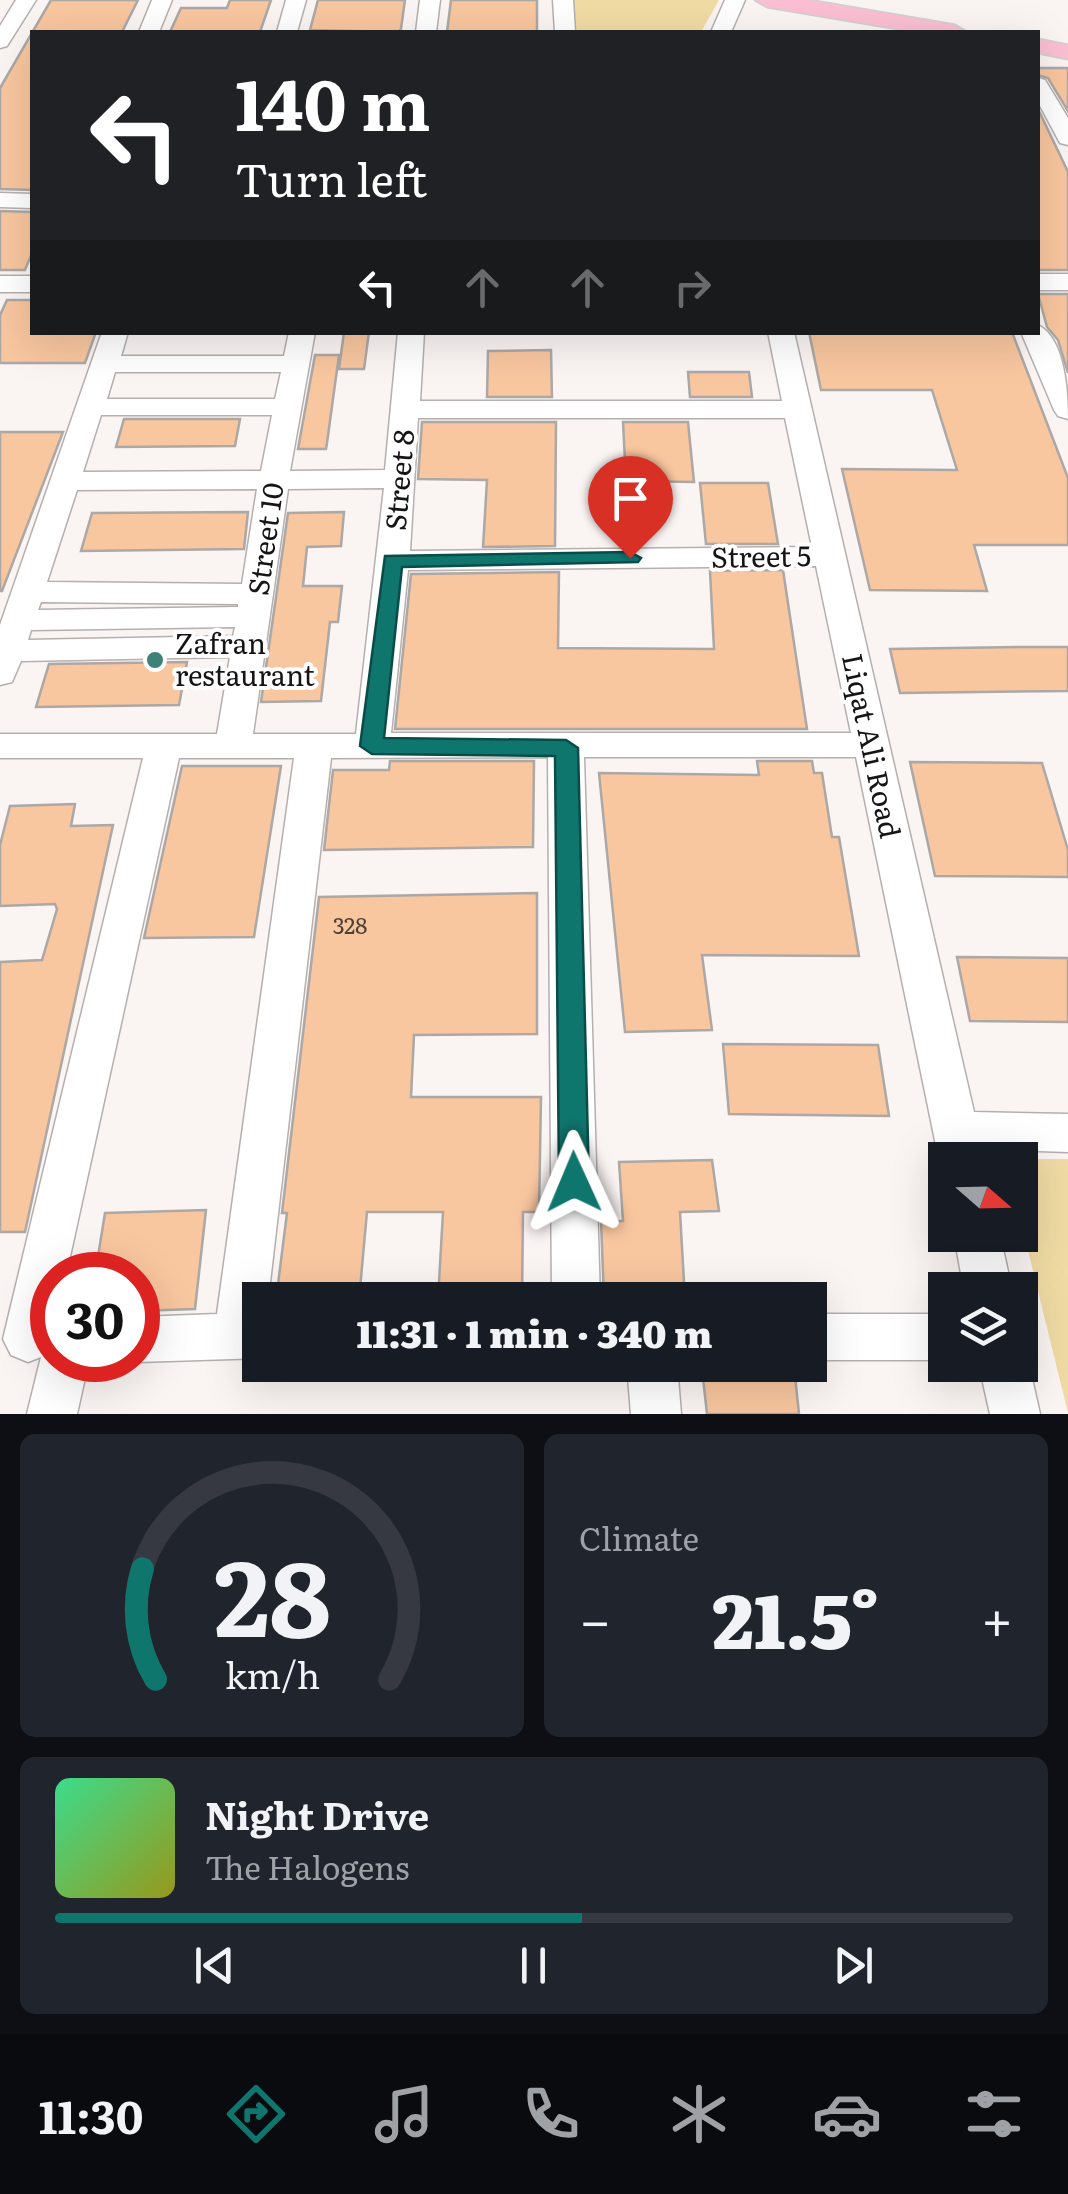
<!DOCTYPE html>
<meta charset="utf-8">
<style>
:root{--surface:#171b24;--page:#20242c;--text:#f1f3f6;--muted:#9ea1a6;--line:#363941;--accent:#0f766e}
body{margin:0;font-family:Literata,serif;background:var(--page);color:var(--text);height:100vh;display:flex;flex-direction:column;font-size:38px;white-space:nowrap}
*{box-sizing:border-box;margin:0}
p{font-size:32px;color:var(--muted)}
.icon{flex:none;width:55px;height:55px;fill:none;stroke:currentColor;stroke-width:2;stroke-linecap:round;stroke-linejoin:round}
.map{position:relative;height:1414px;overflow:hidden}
.sheet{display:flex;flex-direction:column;gap:20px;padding:20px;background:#0d0f14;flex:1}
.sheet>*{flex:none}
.guide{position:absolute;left:30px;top:30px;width:1010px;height:305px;border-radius:0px;box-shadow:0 10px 40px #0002;background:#202124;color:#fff;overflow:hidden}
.needle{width:65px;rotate:110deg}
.controls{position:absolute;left:928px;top:1142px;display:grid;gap:20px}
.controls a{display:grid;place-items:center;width:110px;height:110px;border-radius:0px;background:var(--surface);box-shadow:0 10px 40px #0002;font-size:50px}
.speed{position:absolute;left:30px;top:1252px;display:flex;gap:20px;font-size:50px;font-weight:700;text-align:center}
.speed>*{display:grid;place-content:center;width:130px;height:130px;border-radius:50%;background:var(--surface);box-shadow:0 10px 40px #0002;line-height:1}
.speed .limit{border:15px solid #d22;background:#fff;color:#111}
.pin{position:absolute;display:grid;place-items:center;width:85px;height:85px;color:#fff;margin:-102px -42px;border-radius:50% 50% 50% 0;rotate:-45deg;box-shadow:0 0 10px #0007}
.pin .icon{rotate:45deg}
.me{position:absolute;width:110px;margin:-55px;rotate:359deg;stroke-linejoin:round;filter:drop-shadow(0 0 8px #0008)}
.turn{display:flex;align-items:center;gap:35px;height:210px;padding:0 40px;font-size:45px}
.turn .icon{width:130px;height:130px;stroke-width:2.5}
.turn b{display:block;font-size:70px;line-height:85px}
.lanes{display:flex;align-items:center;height:95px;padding:0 40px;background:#0003;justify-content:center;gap:50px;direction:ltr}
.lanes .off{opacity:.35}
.big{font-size:75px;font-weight:800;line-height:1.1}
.sheet .tile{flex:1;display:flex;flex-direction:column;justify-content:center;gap:15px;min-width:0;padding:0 35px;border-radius:15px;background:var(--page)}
.sheet .dial{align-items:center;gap:0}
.dial svg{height:260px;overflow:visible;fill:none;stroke:var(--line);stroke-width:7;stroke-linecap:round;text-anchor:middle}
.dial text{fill:var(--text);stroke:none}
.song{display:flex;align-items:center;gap:30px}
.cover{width:120px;height:120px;border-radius:15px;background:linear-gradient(135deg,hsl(150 70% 55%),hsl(60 70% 35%))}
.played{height:10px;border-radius:5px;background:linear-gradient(90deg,var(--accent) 55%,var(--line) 55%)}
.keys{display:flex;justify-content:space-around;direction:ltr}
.heat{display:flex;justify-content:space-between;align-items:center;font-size:55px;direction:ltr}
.sheet .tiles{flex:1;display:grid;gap:20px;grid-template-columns:1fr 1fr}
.tile:last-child{grid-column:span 2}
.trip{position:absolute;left:242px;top:1282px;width:585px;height:100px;border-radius:0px;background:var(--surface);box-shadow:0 10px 40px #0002;font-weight:800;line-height:100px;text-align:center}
.dock{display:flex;height:160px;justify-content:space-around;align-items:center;background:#090b0e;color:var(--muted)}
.dock .icon{width:70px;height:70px}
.dock .on{color:var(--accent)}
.dock b{font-size:45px;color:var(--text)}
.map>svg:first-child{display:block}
.green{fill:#f0dba4}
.building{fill:#f8c69f;stroke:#aca8a5;stroke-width:2.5}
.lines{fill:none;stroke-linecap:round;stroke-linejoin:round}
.minor-casing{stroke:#b5afae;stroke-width:3}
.major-casing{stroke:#d0d0d0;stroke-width:3}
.minor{fill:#fff;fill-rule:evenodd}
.major{fill:#fabfd2;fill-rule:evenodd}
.route{fill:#0f766e;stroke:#0a4d48;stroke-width:2.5}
.poi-dot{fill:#3e8175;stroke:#fff;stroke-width:4}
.labels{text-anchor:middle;stroke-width:8;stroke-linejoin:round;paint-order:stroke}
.number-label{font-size:22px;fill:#4e4037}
.street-label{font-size:28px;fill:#161414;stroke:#fff}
.poi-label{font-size:28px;fill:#161414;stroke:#fff;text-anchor:start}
</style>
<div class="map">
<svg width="1068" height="1414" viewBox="0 0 1068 1414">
<rect width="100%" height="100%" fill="#faf4f3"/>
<g class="green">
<path d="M 570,0 L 719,0 L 701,32 L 573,32 Z"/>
<path d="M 1005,1159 L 1068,1159 L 1068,1413 L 1020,1218 L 1020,1160 Z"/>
</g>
<g class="building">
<path d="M 51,0 L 138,0 L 122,32 L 32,32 L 32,190 L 0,189 L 0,88 Z"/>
<path d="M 230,0 L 271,0 L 260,32 L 170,32 L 181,8 L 227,8 Z"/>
<path d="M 318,0 L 405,0 L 401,29 L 398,32 L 310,30 Z"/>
<path d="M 451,0 L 537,0 L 537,32 L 447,32 Z"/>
<path d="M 1038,68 L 1068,68 L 1068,111 L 1048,78 L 1038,75 Z"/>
<path d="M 1038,109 L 1068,172 L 1068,270 L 1038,270 Z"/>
<path d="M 0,211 L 32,212 L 32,253 L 25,270 L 0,270 Z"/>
<path d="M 1038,294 L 1068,294 L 1068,373 L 1058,340 L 1047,327 Z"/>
<path d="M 7,300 L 32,300 L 32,332 L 96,332 L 85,363 L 0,363 L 0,315 Z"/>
<path d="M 344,332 L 369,332 L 364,369 L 339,369 Z"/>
<path d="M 809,332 L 1012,332 L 1068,478 L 1068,545 L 974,545 L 987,591 L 870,590 L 842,469 L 957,470 L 932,390 L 821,390 Z"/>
<path d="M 551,350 L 552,397 L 487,397 L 488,351 Z"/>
<path d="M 315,355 L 339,355 L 327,443 L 326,449 L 298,449 Z"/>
<path d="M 688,372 L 749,372 L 752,397 L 690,397 Z"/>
<path d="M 124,419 L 240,419 L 235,446 L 116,447 Z"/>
<path d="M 422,422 L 556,422 L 555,546 L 483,547 L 487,480 L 418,479 Z"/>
<path d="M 623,422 L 688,422 L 694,482 L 626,481 Z"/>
<path d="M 0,432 L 63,432 L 2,591 L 0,591 Z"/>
<path d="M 700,483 L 768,483 L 778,544 L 706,544 Z"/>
<path d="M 248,512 L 244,549 L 81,551 L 92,513 Z"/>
<path d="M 344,512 L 341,546 L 307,547 L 303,586 L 342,586 L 338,622 L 330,622 L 321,701 L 261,702 L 288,513 Z"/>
<path d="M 783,570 L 807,729 L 395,729 L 411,574 L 559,572 L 558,648 L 714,649 L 710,571 Z"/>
<path d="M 1022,647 L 1068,647 L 1068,691 L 900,693 L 890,649 Z"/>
<path d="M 187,662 L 179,705 L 36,707 L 49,664 Z"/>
<path d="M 390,761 L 534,761 L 533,847 L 324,850 L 333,770 L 389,770 Z"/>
<path d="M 757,761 L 812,761 L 814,773 L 822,773 L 832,837 L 839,837 L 859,956 L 702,955 L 712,1030 L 625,1032 L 599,773 L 759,775 Z"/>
<path d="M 910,762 L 1042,763 L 1068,850 L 1068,877 L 935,876 Z"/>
<path d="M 182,766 L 281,766 L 254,937 L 144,938 Z"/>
<path d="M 75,804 L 71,826 L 113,825 L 25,1232 L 0,1232 L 0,962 L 42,960 L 57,909 L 55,904 L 0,906 L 0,845 L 10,806 Z"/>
<path d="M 537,893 L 537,1034 L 414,1035 L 411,1097 L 541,1097 L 539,1212 L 523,1212 L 522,1300 L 438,1300 L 443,1212 L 367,1212 L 359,1300 L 276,1300 L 287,1213 L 282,1213 L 319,897 Z"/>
<path d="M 957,957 L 1068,958 L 1068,1022 L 970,1021 Z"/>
<path d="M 723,1044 L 878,1045 L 889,1116 L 729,1114 Z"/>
<path d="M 712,1160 L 719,1211 L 680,1212 L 685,1300 L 604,1300 L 601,1221 L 623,1221 L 619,1162 Z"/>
<path d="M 206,1210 L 195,1309 L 138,1311 L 138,1275 L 95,1275 L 105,1213 Z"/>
<path d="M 795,1376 L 799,1414 L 707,1414 L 703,1378 Z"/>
</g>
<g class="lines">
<g class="minor-casing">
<g id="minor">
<path d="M 16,0 L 36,0 L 7,46 L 0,48 L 0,26 Z"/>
<path d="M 152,0 L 172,0 L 159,32 L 139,32 Z"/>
<path d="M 286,0 L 306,0 L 297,32 L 277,32 Z"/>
<path d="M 420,0 L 440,0 L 436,32 L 416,32 Z"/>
<path d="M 553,0 L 573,0 L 575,32 L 555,32 Z"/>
<path d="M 725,0 L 745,0 L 731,32 L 711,32 Z"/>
<path d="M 1038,78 L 1045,80 L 1068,118 L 1068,145 L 1060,143 L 1038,102 Z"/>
<path d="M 0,193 L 32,194 L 32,208 L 0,207 Z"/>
<rect x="1038" y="274" width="30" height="16"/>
<rect x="0" y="276" width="32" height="16"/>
<path d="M 1038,325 C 1065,338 1068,392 1068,419 L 1058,416 L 1054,410 L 1021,332 L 1038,332 Z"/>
<path d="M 102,332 L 128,332 L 121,356 L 284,356 L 289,332 L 315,332 L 290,471 L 385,470 L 398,332 L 424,332 L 420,401 L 782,401 L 768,332 L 794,332 L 974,1112 L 1068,1114 L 1068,1152 L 982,1149 L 985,1160 L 945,1160 L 945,1171 L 939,1160 L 856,757 L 584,757 L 600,1300 L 552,1300 L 548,757 L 331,758 L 268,1300 L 260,1300 L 260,1358 L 138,1362 L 134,1360 L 138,1360 L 138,1317 L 217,1314 L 294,758 L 179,758 L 66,1275 L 52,1275 L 52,1360 L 89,1360 L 77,1414 L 27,1414 L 41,1357 L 28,1362 L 11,1355 L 3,1339 L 143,758 L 0,758 L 0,734 L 217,734 L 230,657 L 21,661 L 12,682 L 0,685 L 0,625 ZM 115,372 L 281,372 L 275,399 L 107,399 ZM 101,415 L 272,415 L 261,471 L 83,472 ZM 418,418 L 785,418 L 812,547 L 410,551 ZM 384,488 L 356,734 L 253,734 L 288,489 ZM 257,489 L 242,584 L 47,582 L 77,490 ZM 816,566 L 851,733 L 391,733 L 408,570 ZM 41,602 L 238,604 L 238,607 L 38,610 ZM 235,627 L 233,636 L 28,640 L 31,630 Z"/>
<path d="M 954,1235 L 1000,1235 L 1012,1290 L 964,1290 Z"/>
<rect x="810" y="1314" width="135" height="46"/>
<path d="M 1020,1348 L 1029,1365 L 1040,1414 L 990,1414 L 979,1365 L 1020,1365 Z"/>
<path d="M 627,1365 L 677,1365 L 681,1414 L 631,1414 Z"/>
</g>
</g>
<g class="major-casing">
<g id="major">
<path d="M 755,0 L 809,0 L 955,25 L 967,32 L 916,32 L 767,7 Z"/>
<path d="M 1038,39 L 1068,45 L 1068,59 L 1038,53 Z"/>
</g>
</g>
<use href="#minor" class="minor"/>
<use href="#major" class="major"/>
</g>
<path class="route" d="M 630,552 L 641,558 L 638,562 L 402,567 L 384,738 L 566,740 L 578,748 L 589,1182 L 584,1191 L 574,1194 L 563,1191 L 559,1182 L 555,756 L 372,754 L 360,746 L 385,556 Z"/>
<circle class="poi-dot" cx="155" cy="660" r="10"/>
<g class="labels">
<g class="number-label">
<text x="350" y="934">328</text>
</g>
<g class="street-label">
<text transform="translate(400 480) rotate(-85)" y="10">Street 8</text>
<text transform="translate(266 539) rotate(-82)" y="10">Street 10</text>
<text transform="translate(761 557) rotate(-1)" y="10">Street 5</text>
<text transform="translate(871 746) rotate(78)" y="10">Liqat Ali Road</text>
</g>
<g class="poi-label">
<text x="175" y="654">Zafran<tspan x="175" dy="32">restaurant</tspan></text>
</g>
</g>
</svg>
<div class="controls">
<a><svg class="needle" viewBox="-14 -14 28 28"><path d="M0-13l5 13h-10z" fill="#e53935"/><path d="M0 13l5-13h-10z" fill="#9ea1a6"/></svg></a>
<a><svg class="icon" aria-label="layers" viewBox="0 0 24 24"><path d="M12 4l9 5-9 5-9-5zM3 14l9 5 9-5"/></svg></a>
</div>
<div class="speed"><div class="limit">30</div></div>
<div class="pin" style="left:630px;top:558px;background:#d93025"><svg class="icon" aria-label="arrive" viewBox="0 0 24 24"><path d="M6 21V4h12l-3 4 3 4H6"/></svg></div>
<svg class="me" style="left:574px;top:1182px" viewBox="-20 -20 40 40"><path d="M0-17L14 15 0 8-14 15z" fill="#0f766e" stroke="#fff" stroke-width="4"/></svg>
<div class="trip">11:31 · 1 min · 340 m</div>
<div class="guide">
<div class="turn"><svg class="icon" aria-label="left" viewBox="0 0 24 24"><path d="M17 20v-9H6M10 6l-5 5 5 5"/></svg><div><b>140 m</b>Turn left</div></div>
<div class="lanes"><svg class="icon" aria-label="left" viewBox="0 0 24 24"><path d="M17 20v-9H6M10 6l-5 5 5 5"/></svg><svg class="icon off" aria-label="ahead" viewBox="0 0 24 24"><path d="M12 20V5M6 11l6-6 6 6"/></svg><svg class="icon off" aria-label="ahead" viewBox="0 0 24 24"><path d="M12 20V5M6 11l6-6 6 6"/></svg><svg class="icon off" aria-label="right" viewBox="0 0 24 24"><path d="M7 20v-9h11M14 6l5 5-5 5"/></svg></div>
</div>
</div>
<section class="sheet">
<div class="tiles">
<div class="tile dial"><svg viewBox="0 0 100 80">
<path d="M14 69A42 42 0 1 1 86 69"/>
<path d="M14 69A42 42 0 0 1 10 35" stroke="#0f766e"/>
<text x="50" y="56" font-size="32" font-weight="700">28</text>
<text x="50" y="72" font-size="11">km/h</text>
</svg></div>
<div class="tile"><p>Climate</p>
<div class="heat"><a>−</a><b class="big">21.5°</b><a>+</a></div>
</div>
<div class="tile">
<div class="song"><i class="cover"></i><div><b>Night Drive</b><p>The Halogens</p></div></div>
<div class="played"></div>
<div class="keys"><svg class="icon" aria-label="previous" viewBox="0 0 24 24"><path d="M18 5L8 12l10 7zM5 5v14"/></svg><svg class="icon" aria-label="pause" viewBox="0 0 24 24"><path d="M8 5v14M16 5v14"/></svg><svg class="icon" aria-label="next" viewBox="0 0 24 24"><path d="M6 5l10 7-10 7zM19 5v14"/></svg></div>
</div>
</div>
</section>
<nav class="dock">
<b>11:30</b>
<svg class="icon on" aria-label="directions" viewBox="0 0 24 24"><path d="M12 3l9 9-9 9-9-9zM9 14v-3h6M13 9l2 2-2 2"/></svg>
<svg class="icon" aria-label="music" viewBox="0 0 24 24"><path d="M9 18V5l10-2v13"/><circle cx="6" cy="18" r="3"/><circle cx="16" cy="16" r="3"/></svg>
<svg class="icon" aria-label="phone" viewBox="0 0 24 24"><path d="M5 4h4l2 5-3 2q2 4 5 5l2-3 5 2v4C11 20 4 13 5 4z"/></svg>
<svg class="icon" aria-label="climate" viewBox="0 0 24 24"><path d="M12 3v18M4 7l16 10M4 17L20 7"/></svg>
<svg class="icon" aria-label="car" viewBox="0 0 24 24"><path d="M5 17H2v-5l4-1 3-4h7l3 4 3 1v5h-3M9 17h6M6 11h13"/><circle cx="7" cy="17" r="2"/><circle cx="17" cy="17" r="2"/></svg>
<svg class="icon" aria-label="filters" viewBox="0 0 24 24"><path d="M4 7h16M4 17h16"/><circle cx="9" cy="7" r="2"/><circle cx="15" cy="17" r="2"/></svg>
</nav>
